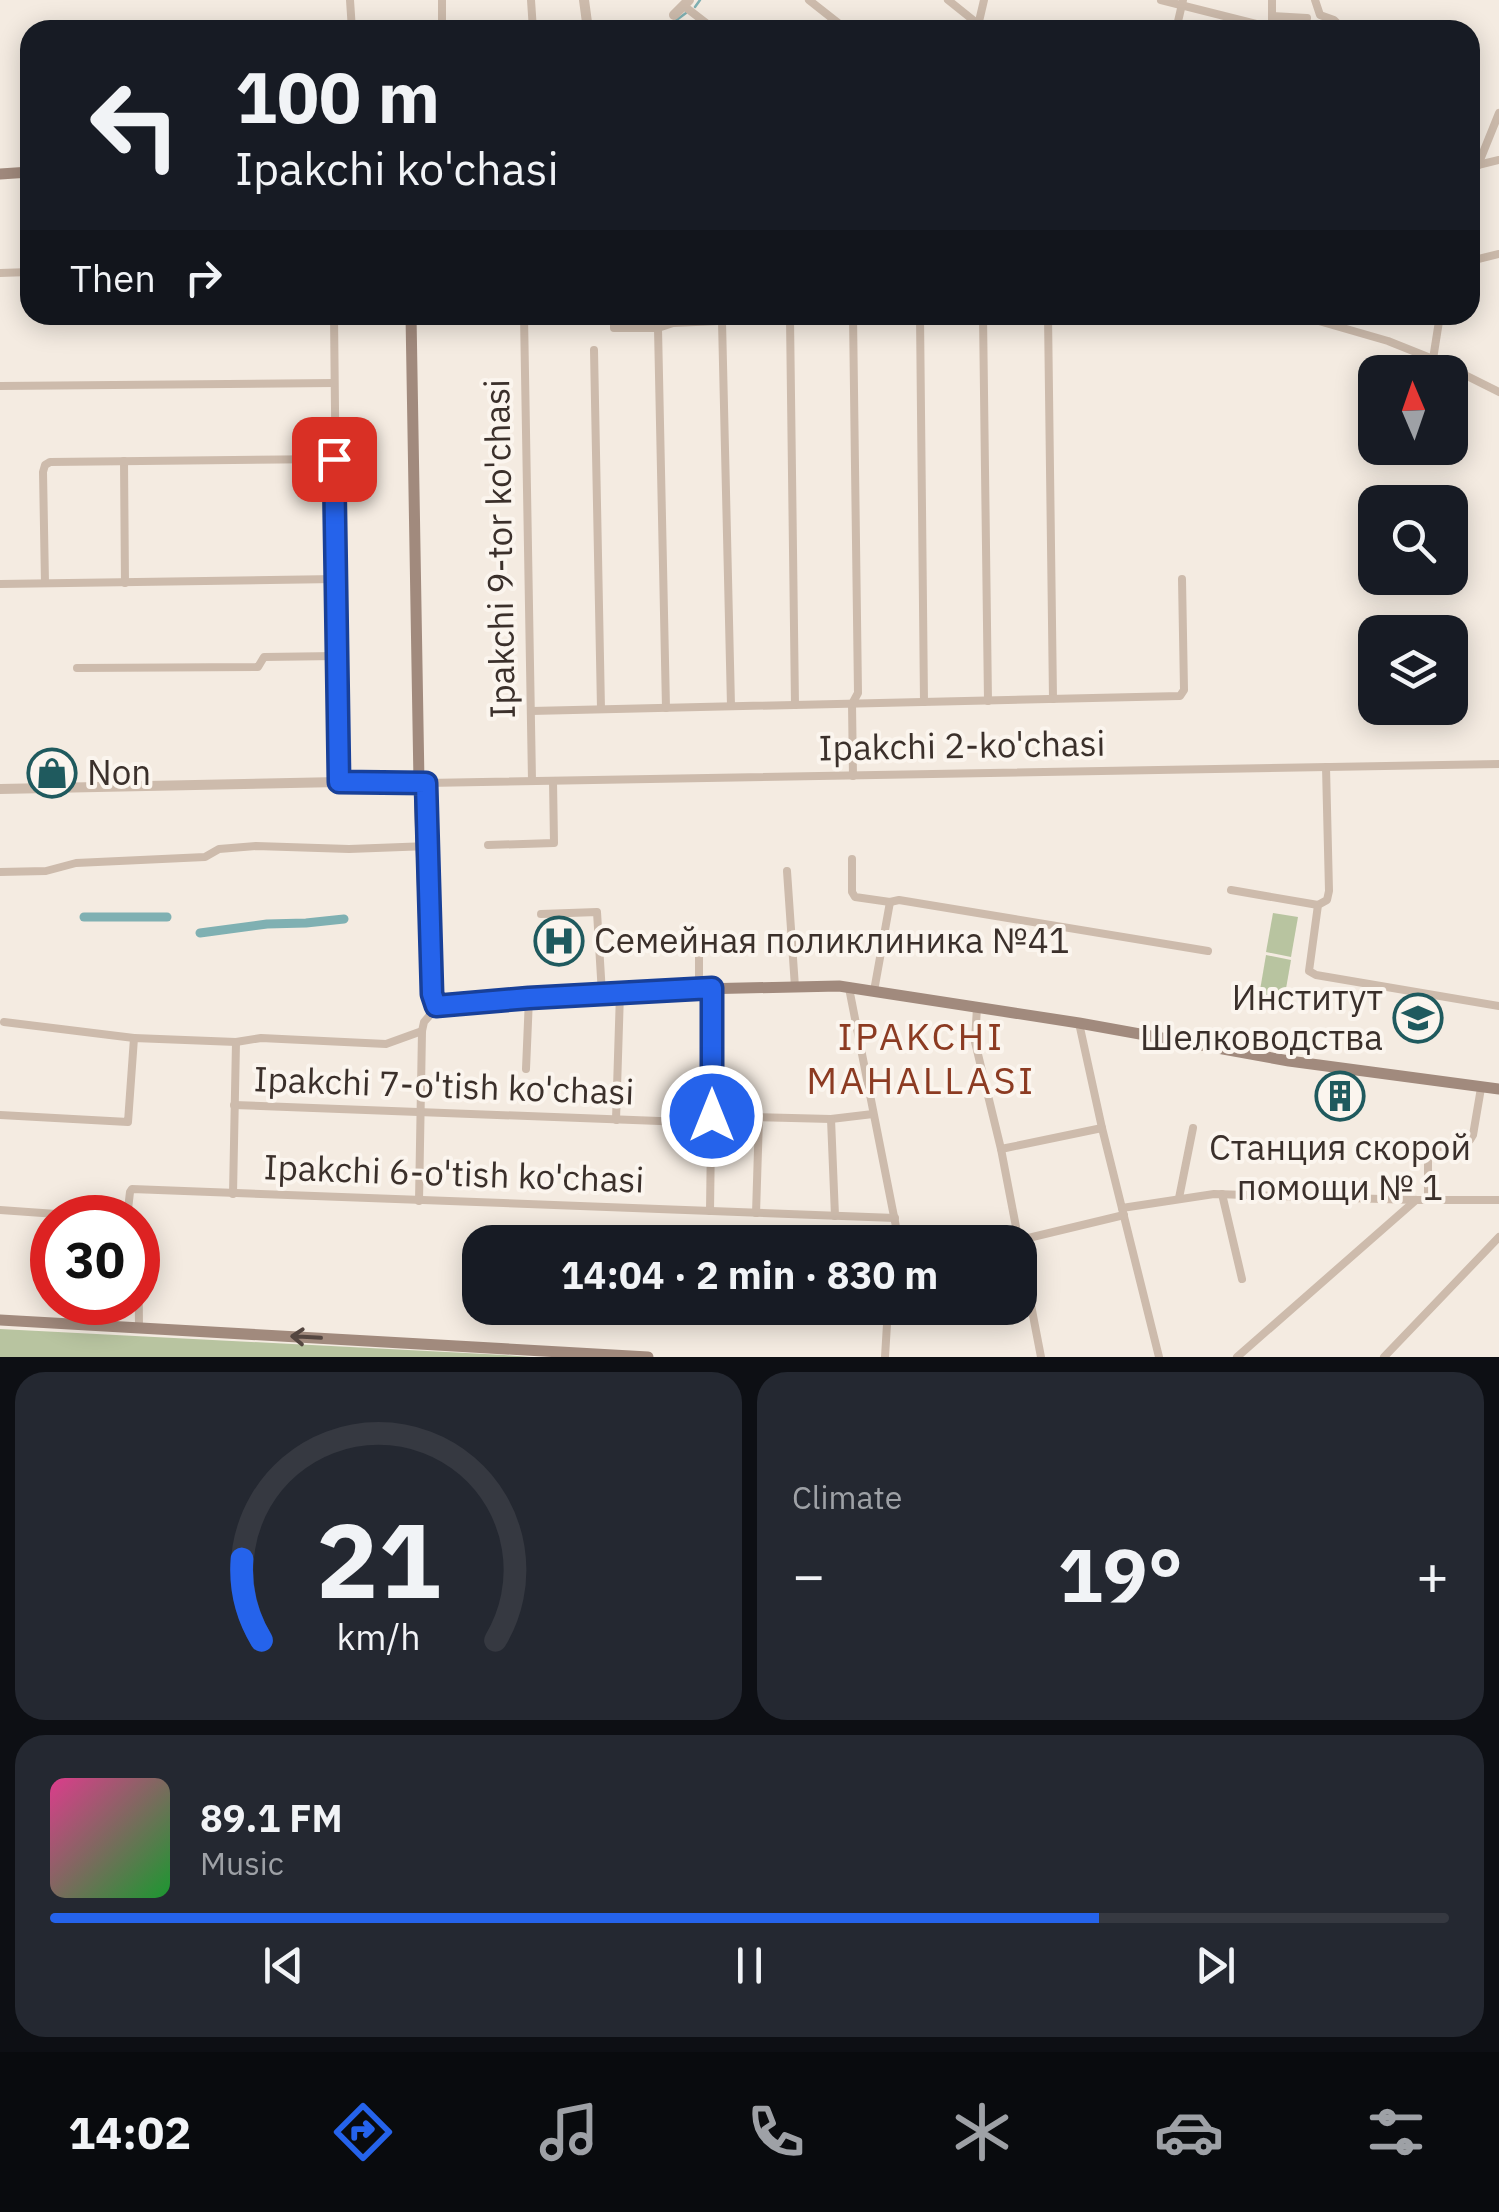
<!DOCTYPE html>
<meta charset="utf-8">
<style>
:root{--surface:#171b24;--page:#242831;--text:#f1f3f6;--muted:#9ea1a6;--line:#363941;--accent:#2563eb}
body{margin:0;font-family:"IBM Plex Sans",sans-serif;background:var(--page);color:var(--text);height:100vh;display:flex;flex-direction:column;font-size:38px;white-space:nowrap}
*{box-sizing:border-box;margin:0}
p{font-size:32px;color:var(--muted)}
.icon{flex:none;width:55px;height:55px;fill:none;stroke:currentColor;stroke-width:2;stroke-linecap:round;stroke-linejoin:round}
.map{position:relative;height:1357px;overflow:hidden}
.details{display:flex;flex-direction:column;gap:15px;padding:15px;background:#0d0f14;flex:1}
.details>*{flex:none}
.guide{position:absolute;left:20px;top:20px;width:1460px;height:305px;border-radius:30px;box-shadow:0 5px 25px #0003;background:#171b24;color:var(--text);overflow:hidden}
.needle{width:65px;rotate:358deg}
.controls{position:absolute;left:1358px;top:355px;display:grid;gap:20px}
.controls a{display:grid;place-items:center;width:110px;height:110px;border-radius:20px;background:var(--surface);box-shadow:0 5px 25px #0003;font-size:50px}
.speed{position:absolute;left:30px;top:1195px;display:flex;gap:20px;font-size:50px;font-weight:700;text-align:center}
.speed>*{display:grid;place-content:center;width:130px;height:130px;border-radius:50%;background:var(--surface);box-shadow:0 5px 25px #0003;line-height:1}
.speed .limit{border:15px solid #d22;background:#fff;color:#111}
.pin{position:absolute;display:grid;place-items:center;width:85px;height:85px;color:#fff;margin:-42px;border-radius:20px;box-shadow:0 5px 15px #0006}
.me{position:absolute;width:110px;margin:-55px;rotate:0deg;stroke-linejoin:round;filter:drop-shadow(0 0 8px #0008)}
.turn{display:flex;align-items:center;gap:35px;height:210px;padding:0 50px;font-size:45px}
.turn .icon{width:130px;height:130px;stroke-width:2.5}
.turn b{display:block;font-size:70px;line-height:85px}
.then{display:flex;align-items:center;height:95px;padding:0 50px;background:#0003;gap:20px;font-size:38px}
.big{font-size:75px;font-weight:800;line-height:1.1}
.details .tile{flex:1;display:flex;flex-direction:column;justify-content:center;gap:15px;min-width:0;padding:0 35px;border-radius:30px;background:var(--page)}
.details .dial{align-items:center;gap:0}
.dial svg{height:260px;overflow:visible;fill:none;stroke:var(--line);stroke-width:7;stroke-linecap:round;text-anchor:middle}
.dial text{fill:var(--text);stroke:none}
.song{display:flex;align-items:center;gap:30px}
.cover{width:120px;height:120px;border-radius:15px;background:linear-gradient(135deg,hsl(330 70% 55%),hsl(130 70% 35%))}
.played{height:10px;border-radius:5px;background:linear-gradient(90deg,var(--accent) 75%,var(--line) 75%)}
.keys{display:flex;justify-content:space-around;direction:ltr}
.heat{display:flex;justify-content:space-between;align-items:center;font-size:55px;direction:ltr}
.details .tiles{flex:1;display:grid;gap:15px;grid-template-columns:1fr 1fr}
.tile:last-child{grid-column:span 2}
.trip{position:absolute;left:462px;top:1225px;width:575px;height:100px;border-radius:30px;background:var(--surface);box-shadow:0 5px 25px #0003;font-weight:800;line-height:100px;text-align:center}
.menu{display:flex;height:160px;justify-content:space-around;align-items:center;background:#090b0e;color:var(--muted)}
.menu .icon{width:70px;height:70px}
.menu .active{color:var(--accent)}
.menu b{font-size:45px;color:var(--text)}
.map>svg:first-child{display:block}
.green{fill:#b8c4a0}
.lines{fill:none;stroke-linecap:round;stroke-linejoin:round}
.stream{stroke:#7fb0b2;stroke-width:2.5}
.canal{stroke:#7fb0b2;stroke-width:9}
.minor{stroke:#cdbbac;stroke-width:8}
.tertiary{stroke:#cdbbac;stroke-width:10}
.secondary{stroke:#a18a7d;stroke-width:11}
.oneway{stroke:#544640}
.route-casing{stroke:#184099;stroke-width:25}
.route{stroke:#2563eb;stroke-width:18}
.labels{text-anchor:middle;stroke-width:8;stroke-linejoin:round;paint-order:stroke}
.street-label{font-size:35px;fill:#3b302b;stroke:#fbf5ee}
.poi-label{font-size:35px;fill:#3b302b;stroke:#fbf5ee;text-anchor:start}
.neighbourhood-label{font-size:38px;letter-spacing:2.5px;fill:#8c3b22;stroke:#fbf5ee}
</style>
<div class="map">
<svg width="1499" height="1357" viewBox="0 0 1499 1357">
<rect width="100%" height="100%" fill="#f4ebe1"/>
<g class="green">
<path d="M 1273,913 L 1298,917 L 1291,957 L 1266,952 Z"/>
<path d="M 1266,955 L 1291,960 L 1284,1000 L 1259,996 Z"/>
<path d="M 0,1329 L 504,1355 L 530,1357 L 0,1357 Z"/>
</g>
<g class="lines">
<g class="stream">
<path d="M 695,7 L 700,0"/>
<path d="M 663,30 L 686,13"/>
</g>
<g class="canal">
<path d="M 84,917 L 167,917"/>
<path d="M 200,933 L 267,924 L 306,923 L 344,919"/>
</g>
<g class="minor">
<path d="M 350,0 L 352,30"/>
<path d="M 442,0 L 442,30"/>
<path d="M 531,0 L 533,30"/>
<path d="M 809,0 L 847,30"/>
<path d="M 948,0 L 978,24"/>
<path d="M 1161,0 L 1268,27"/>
<path d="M 1272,0 L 1272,30"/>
<path d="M 1315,0 L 1320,15 L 1334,20 L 1344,30"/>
<path d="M 684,6 L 715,30"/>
<path d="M 1272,16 L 1307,18"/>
<path d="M 977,30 L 984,0"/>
<path d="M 1176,30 L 1183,0"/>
<path d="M 1478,165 L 1499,160"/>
<path d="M 1470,178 L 1478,165 L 1499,113"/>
<path d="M 1470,261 L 1499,254"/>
<path d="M 0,273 L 30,272"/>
<path d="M 334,315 L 339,782"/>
<path d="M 524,315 L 532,781"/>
<path d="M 614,315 L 614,328 L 658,328 L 673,323 L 853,315 L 858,693 L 852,704 L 853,776"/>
<path d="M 920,315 L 924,702"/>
<path d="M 983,315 L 988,701"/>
<path d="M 1048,315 L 1053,699"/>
<path d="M 1298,315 L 1388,341 L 1433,359 L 1499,392"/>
<path d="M 790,318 L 795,705"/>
<path d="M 722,321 L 731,706"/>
<path d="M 658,328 L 666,708"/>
<path d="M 594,350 L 601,709"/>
<path d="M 1433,359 L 1440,315"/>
<path d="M 0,386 L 334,383"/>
<path d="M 124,461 L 125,583"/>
<path d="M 45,583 L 43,472 L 45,465 L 50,462 L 334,459"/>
<path d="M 0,584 L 336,579"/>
<path d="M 77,668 L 258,667 L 264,657 L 336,656"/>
<path d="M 531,711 L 1180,696 L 1184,690 L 1182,579"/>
<path d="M 1326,767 L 1329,891 L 1327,900 L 1318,905 L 1309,971 L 1316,975 L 1499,1006"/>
<path d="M 426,783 L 1499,764"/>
<path d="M 488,845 L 554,843 L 553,781"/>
<path d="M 852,859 L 852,892 L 855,897 L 890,902 L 899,900 L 1208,951"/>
<path d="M 787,871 L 795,987"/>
<path d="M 0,872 L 46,871 L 76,863 L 205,857 L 219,849 L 256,846 L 349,849 L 429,846"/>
<path d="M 1231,890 L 1318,905"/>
<path d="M 541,914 L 597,912 L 602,994"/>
<path d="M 849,988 L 899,1242"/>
<path d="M 699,989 L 699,945"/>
<path d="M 874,991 L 890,902"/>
<path d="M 977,1007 L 975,1042 L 1001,1149 L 1041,1357"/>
<path d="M 4,1022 L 134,1038"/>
<path d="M 1079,1023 L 1102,1128 L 1159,1357"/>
<path d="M 526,1069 L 529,998"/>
<path d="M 234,1105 L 712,1123"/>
<path d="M 0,1115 L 128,1122 L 134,1038 L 236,1042 L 261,1038 L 386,1044 L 422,1031"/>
<path d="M 712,1116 L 831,1119 L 873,1114"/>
<path d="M 831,1119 L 835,1216"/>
<path d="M 616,1120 L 620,993"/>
<path d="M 1001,1149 L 1102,1128"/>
<path d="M 233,1194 L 236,1042"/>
<path d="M 1222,1194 L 1242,1279"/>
<path d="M 1179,1198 L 1193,1128"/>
<path d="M 1428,1200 L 1428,1155 L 1430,1149 L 1470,1140 L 1473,1135 L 1481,1088"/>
<path d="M 419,1201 L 422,1031 L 424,1022 L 437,1007"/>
<path d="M 1122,1208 L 1214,1194 L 1416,1200 L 1499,1200"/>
<path d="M 0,1210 L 113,1218"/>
<path d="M 710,1211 L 713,988"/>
<path d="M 756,1213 L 759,1117"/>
<path d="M 127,1218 L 130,1192 L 132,1189 L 895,1218"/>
<path d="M 138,1219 L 139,1327"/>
<path d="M 1020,1240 L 1124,1215"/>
<path d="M 924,1308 L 924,1313"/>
<path d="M 885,1357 L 888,1308"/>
<path d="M 1237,1357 L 1416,1200"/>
<path d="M 1384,1357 L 1499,1237"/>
</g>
<g class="tertiary">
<path d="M 584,0 L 588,30"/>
<path d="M 674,15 L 689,0"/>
<path d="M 0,789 L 339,782 L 426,783"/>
</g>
<g class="secondary">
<path d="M 0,174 L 30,172"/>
<path d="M 411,315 L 419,783 L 426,993 L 428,998 L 437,1007"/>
<path d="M 437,1007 L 529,998 L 699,989 L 839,986 L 1079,1023 L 1289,1061 L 1499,1089"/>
<path d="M 0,1320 L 648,1357"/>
</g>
</g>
<defs><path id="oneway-shaft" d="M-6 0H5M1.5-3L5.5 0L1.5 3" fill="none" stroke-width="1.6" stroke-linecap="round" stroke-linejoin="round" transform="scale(2.5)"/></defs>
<use class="oneway" href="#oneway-shaft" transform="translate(306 1337) rotate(-177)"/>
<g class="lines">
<g class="route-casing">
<path id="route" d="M 334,459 L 339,782 L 426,783 L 432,994 L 436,1006 L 529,998 L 712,988 L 712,1116"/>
</g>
<use href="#route" class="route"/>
</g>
<defs>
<g id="shop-ring" transform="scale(2.5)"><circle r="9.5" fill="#fbf5ee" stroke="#1f5a5e" stroke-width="1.5"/><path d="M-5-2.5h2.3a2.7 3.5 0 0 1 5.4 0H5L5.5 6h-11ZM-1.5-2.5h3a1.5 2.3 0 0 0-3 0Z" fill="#1f5a5e"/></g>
<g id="hospital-ring" transform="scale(2.5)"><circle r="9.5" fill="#fbf5ee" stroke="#1f5a5e" stroke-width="1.5"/><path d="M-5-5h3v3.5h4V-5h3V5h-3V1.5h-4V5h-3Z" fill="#1f5a5e"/></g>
<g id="university-ring" transform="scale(2.5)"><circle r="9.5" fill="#fbf5ee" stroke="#1f5a5e" stroke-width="1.5"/><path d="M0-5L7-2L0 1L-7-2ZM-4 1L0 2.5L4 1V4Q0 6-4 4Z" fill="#1f5a5e"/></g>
<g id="building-ring" transform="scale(2.5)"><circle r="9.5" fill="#fbf5ee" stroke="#1f5a5e" stroke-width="1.5"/><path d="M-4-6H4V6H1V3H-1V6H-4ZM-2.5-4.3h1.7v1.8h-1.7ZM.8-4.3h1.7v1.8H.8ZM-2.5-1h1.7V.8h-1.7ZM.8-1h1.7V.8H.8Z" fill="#1f5a5e"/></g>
</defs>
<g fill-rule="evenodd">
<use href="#shop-ring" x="52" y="773"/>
<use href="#hospital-ring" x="559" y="941"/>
<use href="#university-ring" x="1418" y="1018"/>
<use href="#building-ring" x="1340" y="1096"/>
</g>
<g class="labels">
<g class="street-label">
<text transform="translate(500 549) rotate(-91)" y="12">Ipakchi 9-tor ko'chasi</text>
<text transform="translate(962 746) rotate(-1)" y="12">Ipakchi 2-ko'chasi</text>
<text transform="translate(444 1086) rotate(2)" y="12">Ipakchi 7-o'tish ko'chasi</text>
<text transform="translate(454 1174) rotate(2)" y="12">Ipakchi 6-o'tish ko'chasi</text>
</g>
<g class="poi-label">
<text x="87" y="785">Non</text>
<text x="594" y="953">Семейная поликлиника №41</text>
<text x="1383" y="1010" text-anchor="end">Институт<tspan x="1383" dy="40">Шелководства</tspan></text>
<text x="1340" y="1160" text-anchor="middle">Станция скорой<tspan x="1340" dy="40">помощи № 1</tspan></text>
</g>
<g class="neighbourhood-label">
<text x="921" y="1050">IPAKCHI<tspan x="921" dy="44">MAHALLASI</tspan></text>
</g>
</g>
</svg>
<div class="controls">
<a><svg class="needle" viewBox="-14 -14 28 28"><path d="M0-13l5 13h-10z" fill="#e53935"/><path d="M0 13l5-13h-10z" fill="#9ea1a6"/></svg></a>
<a><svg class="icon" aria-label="search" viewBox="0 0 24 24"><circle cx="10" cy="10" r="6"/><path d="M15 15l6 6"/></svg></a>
<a><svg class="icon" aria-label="layers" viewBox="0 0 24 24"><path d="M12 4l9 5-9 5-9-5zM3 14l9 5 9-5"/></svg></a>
</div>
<div class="speed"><div class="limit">30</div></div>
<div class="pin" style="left:334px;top:459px;background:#d93025"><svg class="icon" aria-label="arrive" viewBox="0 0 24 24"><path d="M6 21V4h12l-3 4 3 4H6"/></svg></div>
<svg class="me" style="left:712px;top:1116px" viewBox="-20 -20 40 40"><circle r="17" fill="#2563eb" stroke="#fff" stroke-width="3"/><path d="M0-11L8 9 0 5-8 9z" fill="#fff"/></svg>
<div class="trip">14:04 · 2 min · 830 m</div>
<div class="guide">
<div class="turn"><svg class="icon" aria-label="left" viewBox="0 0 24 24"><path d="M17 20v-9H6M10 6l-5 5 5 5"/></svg><div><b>100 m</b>Ipakchi ko'chasi</div></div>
<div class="then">Then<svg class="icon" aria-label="right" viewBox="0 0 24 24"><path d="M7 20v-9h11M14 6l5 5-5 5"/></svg></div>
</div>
</div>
<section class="details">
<div class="tiles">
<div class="tile dial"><svg viewBox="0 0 100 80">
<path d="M14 69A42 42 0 1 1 86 69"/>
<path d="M14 69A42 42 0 0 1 8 44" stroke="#2563eb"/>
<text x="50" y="56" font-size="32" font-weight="700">21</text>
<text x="50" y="72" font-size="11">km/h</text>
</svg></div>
<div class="tile"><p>Climate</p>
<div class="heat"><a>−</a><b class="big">19°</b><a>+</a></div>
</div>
<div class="tile">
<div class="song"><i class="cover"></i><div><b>89.1 FM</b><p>Music</p></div></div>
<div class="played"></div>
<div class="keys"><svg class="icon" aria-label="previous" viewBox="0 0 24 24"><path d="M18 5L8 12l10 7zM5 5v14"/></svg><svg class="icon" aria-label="pause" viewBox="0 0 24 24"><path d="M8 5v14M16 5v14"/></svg><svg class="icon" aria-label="next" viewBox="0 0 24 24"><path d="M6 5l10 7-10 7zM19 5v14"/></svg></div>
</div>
</div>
</section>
<nav class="menu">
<b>14:02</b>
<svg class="icon active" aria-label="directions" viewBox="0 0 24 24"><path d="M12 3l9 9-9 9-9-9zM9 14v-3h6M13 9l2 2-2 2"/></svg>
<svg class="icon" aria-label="music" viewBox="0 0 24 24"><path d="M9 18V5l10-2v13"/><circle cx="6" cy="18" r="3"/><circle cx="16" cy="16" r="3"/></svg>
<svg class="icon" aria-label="phone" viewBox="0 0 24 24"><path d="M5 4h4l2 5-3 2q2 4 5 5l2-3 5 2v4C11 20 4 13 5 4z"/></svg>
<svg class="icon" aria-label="climate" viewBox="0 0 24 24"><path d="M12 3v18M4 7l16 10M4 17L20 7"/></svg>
<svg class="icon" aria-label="car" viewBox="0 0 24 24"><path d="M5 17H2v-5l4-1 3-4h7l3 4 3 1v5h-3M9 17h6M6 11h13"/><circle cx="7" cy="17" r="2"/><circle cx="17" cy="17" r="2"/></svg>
<svg class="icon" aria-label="filters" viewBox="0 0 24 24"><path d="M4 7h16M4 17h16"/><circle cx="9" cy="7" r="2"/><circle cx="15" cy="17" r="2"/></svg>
</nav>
